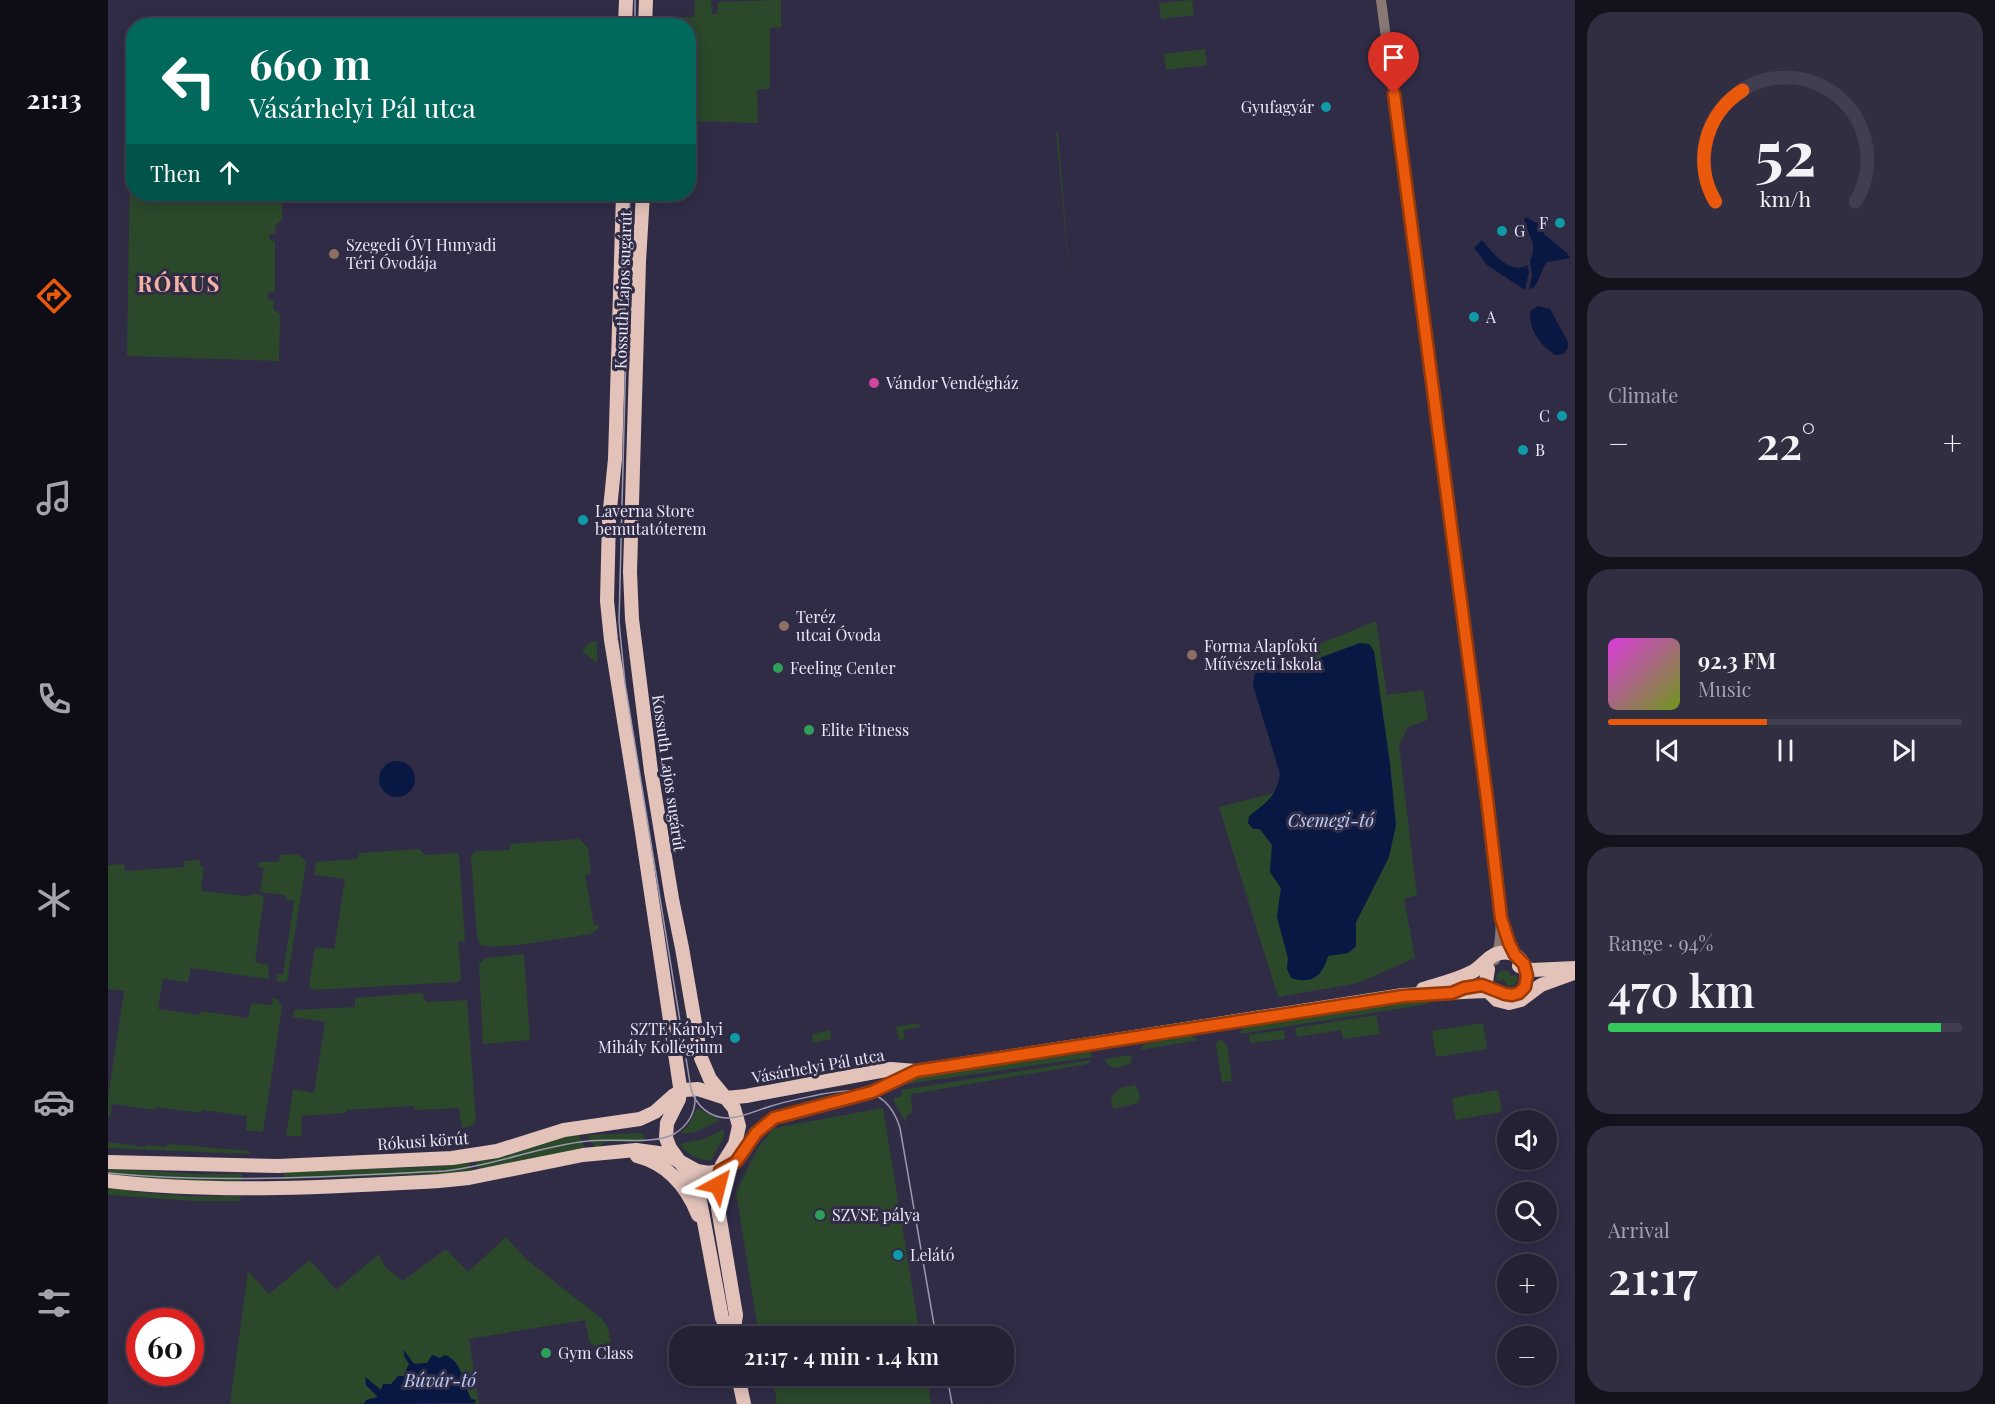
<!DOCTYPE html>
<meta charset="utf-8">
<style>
:root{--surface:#242134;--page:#302e40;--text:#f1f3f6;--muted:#a3a3ac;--line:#413e4f;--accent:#ea580c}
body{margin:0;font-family:"Playfair Display",serif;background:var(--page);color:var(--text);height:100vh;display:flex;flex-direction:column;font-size:22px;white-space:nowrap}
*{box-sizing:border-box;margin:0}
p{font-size:20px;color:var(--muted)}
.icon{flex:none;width:33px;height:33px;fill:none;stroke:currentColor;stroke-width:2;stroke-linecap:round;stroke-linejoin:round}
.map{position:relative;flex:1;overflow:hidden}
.panel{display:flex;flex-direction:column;gap:12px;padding:12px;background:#14121d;width:420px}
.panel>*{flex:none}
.banner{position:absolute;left:18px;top:18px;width:570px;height:183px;border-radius:24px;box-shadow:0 3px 15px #0003,0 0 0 2px var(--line);background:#00695c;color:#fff;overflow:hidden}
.controls{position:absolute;left:1389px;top:1110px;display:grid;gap:12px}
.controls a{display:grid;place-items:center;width:60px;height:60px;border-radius:50%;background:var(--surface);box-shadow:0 3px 15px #0003,0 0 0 2px var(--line);font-size:30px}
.speed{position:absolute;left:18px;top:1308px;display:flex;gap:12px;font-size:30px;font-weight:700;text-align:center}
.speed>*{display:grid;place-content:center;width:78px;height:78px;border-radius:50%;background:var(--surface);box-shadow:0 3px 15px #0003,0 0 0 2px var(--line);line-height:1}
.speed .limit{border:9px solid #d22;background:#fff;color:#111}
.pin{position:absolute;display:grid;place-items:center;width:51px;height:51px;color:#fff;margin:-62px -26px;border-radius:50% 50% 50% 0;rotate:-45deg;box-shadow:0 0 6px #0007}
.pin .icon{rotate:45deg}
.me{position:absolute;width:66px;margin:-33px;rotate:38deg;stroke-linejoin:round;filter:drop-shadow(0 0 4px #0008)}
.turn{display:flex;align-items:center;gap:21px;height:126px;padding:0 24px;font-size:27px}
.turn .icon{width:78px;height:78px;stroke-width:2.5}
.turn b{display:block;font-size:42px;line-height:51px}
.then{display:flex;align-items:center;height:57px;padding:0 24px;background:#0003;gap:12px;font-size:22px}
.big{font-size:45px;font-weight:600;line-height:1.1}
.panel .widget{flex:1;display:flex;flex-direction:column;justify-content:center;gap:9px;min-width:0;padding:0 21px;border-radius:24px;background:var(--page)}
.panel .dial{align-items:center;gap:0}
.dial svg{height:156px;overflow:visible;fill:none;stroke:var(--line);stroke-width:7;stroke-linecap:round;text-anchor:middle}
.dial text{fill:var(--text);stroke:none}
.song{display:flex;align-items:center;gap:18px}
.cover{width:72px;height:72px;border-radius:9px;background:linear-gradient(135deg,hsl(300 70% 55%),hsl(80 70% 35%))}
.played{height:6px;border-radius:3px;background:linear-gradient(90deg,var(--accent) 45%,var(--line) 45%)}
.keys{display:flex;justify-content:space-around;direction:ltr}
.heat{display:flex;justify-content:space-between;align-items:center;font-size:33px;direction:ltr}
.charge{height:9px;border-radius:4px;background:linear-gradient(90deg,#34c759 94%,var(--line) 0)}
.trip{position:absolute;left:561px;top:1326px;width:345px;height:60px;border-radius:24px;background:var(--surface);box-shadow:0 3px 15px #0003,0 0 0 2px var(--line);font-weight:600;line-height:60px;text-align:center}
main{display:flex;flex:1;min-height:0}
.tab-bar{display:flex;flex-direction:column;width:108px;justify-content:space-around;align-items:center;background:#0e0d15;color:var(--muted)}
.tab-bar .icon{width:42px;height:42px}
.tab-bar .selected{color:var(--accent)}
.tab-bar b{font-size:27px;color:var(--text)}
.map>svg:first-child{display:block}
.green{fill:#2b482b}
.water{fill:#081842}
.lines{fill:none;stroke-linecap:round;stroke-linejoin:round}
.minor{stroke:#897975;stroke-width:10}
.major{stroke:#e2c2b9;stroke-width:14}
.tram{stroke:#9c99ae;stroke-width:1.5}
.route-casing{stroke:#983908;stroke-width:15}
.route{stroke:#ea580c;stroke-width:10}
.culture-dot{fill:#0f9aa8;stroke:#302c46;stroke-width:2}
.education-dot{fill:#8d6e63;stroke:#302c46;stroke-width:2}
.hotel-dot{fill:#d1479c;stroke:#302c46;stroke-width:2}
.leisure-dot{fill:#2e9e5b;stroke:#302c46;stroke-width:2}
.labels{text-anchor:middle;stroke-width:6;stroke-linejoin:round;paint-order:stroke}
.poi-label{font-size:16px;fill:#eae8f9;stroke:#302c46;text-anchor:start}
.street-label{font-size:16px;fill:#eae8f9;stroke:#302c46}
.water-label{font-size:18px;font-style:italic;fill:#b9cffc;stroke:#302c46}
.district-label{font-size:22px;font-weight:bold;letter-spacing:1.5px;fill:#f5b3a6;stroke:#302c46}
</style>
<main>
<nav class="tab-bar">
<b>21:13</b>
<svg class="icon selected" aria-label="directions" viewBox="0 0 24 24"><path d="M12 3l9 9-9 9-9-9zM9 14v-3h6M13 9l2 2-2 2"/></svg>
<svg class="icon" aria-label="music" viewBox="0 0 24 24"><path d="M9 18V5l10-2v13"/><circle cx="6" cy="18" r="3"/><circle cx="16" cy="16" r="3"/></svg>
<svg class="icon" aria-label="phone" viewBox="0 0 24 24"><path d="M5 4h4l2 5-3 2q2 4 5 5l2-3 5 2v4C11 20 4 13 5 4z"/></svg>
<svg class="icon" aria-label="climate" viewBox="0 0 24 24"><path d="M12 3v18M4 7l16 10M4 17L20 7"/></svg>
<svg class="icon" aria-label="car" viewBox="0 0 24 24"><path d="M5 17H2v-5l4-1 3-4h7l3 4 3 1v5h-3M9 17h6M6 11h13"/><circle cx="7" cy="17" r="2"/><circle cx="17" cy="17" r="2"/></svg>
<svg class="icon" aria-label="filters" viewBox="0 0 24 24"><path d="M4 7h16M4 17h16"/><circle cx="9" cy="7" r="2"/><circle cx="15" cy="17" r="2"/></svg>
</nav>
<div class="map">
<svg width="1467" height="1404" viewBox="0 0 1467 1404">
<rect width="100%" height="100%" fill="#302c46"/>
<g class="green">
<path d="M 587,0 L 603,0 L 604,14 L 609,14 L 610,2 L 673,0 L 673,27 L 662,28 L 662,89 L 649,90 L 650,123 L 581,121 L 580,26 L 554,25 L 555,18 L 586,17 Z"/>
<path d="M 1084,0 L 1086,15 L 1053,19 L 1051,3 Z"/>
<path d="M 1097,49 L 1099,65 L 1058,70 L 1056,54 Z"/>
<path d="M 949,131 L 950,133 L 963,292 L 948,133 Z"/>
<path d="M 22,167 L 25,167 L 26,194 L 174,194 L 174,220 L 167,226 L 167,234 L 161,234 L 162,241 L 167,241 L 167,292 L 160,293 L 160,299 L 166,300 L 165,309 L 172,314 L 171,361 L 19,356 Z"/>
<path d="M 1268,621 L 1279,695 L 1315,690 L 1320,720 L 1300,727 L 1291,745 L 1309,895 L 1296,899 L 1307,958 L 1250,983 L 1170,997 L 1111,807 L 1166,793 L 1164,798 L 1142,816 L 1164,845 L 1162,872 L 1173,888 L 1169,917 L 1180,958 L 1179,969 L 1220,956 L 1240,953 L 1248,947 L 1248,922 L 1281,857 L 1252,643 L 1198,663 L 1196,650 Z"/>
<path d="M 489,641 L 489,663 L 474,651 L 481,643 Z"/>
<path d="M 471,839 L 480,848 L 483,873 L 477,875 L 486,925 L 490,925 L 490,929 L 482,934 C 459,937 390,951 372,945 L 369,937 L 363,856 L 368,851 L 402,850 L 402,844 Z"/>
<path d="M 311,849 L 317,855 L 349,853 L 351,856 L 357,941 L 350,942 L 353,979 L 349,982 L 206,990 L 201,987 L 207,947 L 226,949 L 237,879 L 206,875 L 208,862 L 248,859 L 252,853 Z"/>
<path d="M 189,854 L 195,858 L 198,863 L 179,982 L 168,981 L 169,974 L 175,975 L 186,901 L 179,900 L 176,895 L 152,892 L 156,868 L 150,867 L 151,862 L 171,862 L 172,855 Z"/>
<path d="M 92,860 L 92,866 L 96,868 L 93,891 L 138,896 L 148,894 L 156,896 L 147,962 L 160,965 L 161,979 L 83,968 L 80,982 L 55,979 L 50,1009 L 92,1015 L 93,1011 L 140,1018 L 143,1003 L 164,1005 L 165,998 L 170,1000 L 174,1007 L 155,1132 L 138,1130 L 139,1116 L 94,1110 L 93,1113 L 49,1107 L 48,1110 L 4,1104 L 2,1118 L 0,1117 L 0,1098 L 16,991 L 0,989 L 0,865 L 16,864 L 17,871 L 76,867 L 76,861 Z"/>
<path d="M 416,954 L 422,1040 L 375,1044 L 371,964 L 378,958 Z"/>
<path d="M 1393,970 L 1401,971 L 1403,976 L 1409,975 L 1410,980 L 1407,984 L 1400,986 L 1395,980 L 1389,981 L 1388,976 Z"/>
<path d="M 314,993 L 318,1002 L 359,1000 L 368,1121 L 364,1126 L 354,1128 L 351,1108 L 307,1110 L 306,1106 L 238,1110 L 238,1113 L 193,1116 L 194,1136 L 178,1136 L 185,1089 L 206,1093 L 217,1022 L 185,1017 L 186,1010 L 247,1007 L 247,998 Z"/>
<path d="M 1299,998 L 1325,1000 L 1320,1004 L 1131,1034 L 1136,1027 Z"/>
<path d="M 1268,1015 L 1272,1034 L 1235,1039 L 1233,1030 L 1189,1037 L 1187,1028 Z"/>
<path d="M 809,1023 L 813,1027 L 795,1030 L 797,1039 L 791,1040 L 788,1027 Z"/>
<path d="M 1375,1023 L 1379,1049 L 1328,1057 L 1324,1031 Z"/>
<path d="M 722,1030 L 723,1039 L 705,1043 L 704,1034 Z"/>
<path d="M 1176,1030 L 1177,1039 L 1142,1043 L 1141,1035 Z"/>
<path d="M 1082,1036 L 1091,1040 L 1032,1050 L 1037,1044 Z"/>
<path d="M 1115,1040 L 1116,1044 L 1119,1044 L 1124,1081 L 1114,1082 L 1108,1046 L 1109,1041 Z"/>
<path d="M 982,1052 L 985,1057 L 798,1084 L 797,1079 Z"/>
<path d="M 1024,1055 L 1023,1063 L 1010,1068 L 1002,1067 L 996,1059 Z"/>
<path d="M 983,1060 L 980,1064 L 803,1094 L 804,1112 L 798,1117 L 799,1124 L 786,1102 L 786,1098 L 794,1096 L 793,1090 Z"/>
<path d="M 1028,1085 L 1032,1098 L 1030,1103 L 1005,1109 L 1003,1097 L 1012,1088 Z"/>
<path d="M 1390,1090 L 1394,1112 L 1348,1120 L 1344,1098 Z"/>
<path d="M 589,1108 L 612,1120 L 588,1132 L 574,1134 L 573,1133 L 580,1126 Z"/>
<path d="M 775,1108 L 812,1336 L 651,1336 L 628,1192 L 650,1148 L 666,1128 Z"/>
<path d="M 616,1129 L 616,1137 L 603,1160 C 590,1161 579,1154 572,1144 L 596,1139 Z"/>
<path d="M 470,1133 L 477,1149 L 370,1170 L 368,1161 Z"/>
<path d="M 535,1133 L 536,1142 L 499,1142 L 487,1148 L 479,1135 Z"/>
<path d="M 0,1142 L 36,1147 L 40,1145 L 57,1147 L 61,1144 L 142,1151 L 141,1154 L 0,1148 Z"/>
<path d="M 358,1162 L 362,1163 L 363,1171 L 336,1174 L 176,1179 L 176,1172 L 335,1166 Z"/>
<path d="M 0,1168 L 89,1174 L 134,1174 L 134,1182 L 89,1181 L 0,1176 Z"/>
<path d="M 0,1187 L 38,1193 L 82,1196 L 133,1196 L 132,1201 L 86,1201 L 0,1195 Z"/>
<path d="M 398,1237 L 418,1259 L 494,1319 L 500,1328 L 503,1344 L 485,1346 L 481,1340 L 477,1320 L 361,1339 L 371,1404 L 364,1404 L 367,1403 L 332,1358 L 319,1363 L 302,1364 L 299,1377 L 274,1391 L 258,1377 L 258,1385 L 270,1397 L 259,1400 L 256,1404 L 122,1404 L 140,1271 L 161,1294 L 202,1260 L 228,1290 L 271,1254 L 277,1267 L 295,1281 L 338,1249 L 360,1272 Z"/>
<path d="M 658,1376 L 819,1376 L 823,1404 L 666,1404 L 669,1401 L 666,1388 L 660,1386 Z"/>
</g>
<g class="water">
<path d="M 1418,217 L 1432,225 L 1436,234 L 1459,253 L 1462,258 L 1439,262 C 1433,270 1432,280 1425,288 L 1421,289 L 1424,276 L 1422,260 L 1425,253 L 1425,244 L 1416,220 Z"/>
<path d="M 1374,240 C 1383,251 1402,276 1419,265 L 1421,272 L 1417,290 L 1379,265 L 1366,248 Z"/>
<path d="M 1430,306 L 1442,309 L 1460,342 L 1460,347 L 1456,354 L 1447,355 C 1432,345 1421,330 1422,311 Z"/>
<path d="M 1252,643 L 1261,644 L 1266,651 L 1282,764 L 1288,825 L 1281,857 L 1248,922 L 1248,946 L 1240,953 L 1220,956 C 1215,976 1203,985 1183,978 L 1179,969 L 1180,958 L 1169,917 L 1173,888 L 1162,872 L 1164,845 L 1152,829 L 1145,829 L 1140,823 L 1141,816 C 1158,803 1169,796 1172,774 L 1145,685 L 1147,672 L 1189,659 L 1198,663 Z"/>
<circle cx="289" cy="779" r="18"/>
<path d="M 296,1350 L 306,1364 L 319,1363 L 324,1355 L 332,1358 L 337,1355 C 354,1361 356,1384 363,1399 L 368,1400 L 367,1403 L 256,1404 L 258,1400 L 270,1397 L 258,1385 L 257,1377 L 273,1390 L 275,1384 L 283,1384 L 290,1376 L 299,1376 L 298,1370 L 301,1364 L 296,1356 Z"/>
</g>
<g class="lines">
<g class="minor">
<path d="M 1273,0 L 1381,812 C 1385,849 1401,927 1387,960"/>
<path d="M 1395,924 L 1407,955"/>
</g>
<g class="major">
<path d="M 517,26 L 518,0"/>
<path d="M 537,26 L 538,0"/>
<path d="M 515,194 L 507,459 L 501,519 L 499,601 L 503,640 L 533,826 L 572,1087 L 571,1099 L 559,1123 L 558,1138 L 562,1148 L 582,1176 L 591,1195 L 614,1318 L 622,1336"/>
<path d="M 535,194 L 531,261 L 522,572 L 524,619 L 543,771 L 564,899 L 574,948 L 593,1058 L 602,1079 L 626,1108 L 631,1126 L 627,1144 L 614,1165 L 610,1185 L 610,1208 L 628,1315 L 625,1336"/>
<path d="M 1411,966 L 1424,970 L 1467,968"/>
<path d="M 1380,969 L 1378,982 L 1381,992 L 1389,1000 L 1401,1003 L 1413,1000 L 1433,985 L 1466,973"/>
<path d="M 1315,989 C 1331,984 1349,980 1364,972 C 1374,967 1380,955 1392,953 C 1413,949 1422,970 1417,987"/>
<path d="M 529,1156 C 560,1164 579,1187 590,1215"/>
<path d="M 0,1162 L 170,1166 L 344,1158 L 389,1151 L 456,1130 L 532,1119 L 547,1112 L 566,1095 L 577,1090 L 590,1089 L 618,1098 L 638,1096 L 783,1069 L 808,1071 L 1295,995 L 1376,991 L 1381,992"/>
<path d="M 0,1181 C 110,1194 220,1187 331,1181 L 361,1178 L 475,1155 L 528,1150 L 558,1154 L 589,1171 L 601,1173 L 612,1171 L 628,1162 L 648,1133 L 666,1118 L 764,1092 L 806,1072"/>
<path d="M 630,1376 L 636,1404"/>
</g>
<g class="tram">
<path d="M 527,26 L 527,0"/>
<path d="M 522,194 L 511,622 L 517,683 L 583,1089 C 588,1106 602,1118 620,1118 C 633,1118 647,1111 660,1107 C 678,1101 696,1098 714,1094 C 750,1088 779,1086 792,1128 L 828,1336"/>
<path d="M 0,1173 C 112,1184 225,1176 337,1171 C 386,1166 431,1146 480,1141 C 503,1138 547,1145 566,1134 C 580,1126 588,1112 587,1096"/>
<path d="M 839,1376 L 844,1404"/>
</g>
</g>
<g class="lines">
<g class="route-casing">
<path id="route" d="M 610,1185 L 612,1171 L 628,1162 L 648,1133 L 666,1118 L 764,1092 L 808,1071 L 1295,996 L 1344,993 L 1356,988 L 1374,985 L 1397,994 L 1404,995 L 1411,993 L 1417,987 L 1419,976 L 1416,964 L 1407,955 L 1401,943 L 1393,918 L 1379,799 L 1286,94"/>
</g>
<use href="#route" class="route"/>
</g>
<g class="culture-dot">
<circle cx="1218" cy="107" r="6"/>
<circle cx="1452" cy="223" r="6"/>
<circle cx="1394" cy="231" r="6"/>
<circle cx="1366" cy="317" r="6"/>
<circle cx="1454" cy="416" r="6"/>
<circle cx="1415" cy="450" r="6"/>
<circle cx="475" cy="520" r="6"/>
<circle cx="627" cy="1038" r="6"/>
<circle cx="790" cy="1255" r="6"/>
</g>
<g class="education-dot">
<circle cx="226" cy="254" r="6"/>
<circle cx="676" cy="626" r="6"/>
<circle cx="1084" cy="655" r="6"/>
</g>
<circle class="hotel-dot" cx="766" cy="383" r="6"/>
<g class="leisure-dot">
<circle cx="670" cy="668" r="6"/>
<circle cx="701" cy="730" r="6"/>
<circle cx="712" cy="1215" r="6"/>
<circle cx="438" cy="1353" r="6"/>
</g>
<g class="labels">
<g class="poi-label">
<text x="1206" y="113" text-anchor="end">Gyufagyár</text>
<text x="1440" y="229" text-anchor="end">F</text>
<text x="1406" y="237">G</text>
<text x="238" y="251">Szegedi ÓVI Hunyadi<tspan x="238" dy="18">Téri Óvodája</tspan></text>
<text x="1378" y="323">A</text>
<text x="778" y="389">Vándor Vendégház</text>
<text x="1442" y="422" text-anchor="end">C</text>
<text x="1427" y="456">B</text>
<text x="487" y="517">Laverna Store<tspan x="487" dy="18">bemutatóterem</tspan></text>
<text x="688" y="623">Teréz<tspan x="688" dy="18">utcai Óvoda</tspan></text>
<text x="1096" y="652">Forma Alapfokú<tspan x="1096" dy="18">Művészeti Iskola</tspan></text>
<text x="682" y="674">Feeling Center</text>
<text x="713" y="736">Elite Fitness</text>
<text x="615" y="1035" text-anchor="end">SZTE Károlyi<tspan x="615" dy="18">Mihály Kollégium</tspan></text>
<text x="724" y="1221">SZVSE pálya</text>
<text x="802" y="1261">Lelátó</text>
<text x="450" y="1359">Gym Class</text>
</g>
<g class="street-label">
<text transform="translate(515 290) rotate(-88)" y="6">Kossuth Lajos sugárút</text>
<text transform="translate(561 773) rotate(82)" y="6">Kossuth Lajos sugárút</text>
<text transform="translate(710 1066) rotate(-10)" y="6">Vásárhelyi Pál utca</text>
<text transform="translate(315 1141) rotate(-4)" y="6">Rókusi körút</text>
</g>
<g class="water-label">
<text x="1223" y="827">Csemegi-tó</text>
<text x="332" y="1387">Búvár-tó</text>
</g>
<g class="district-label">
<text x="71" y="292">RÓKUS</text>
</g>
</g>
</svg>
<div class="controls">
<a><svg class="icon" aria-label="sound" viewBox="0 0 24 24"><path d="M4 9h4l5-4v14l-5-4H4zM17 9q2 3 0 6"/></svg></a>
<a><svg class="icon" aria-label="search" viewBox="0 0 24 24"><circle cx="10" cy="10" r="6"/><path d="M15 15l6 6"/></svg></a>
<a>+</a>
<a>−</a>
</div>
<div class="speed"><div class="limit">60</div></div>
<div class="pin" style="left:1286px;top:94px;background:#d93025"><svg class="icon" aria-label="arrive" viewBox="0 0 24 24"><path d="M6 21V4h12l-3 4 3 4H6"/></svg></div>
<svg class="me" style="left:610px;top:1185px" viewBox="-20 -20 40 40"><path d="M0-17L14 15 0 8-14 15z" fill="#ea580c" stroke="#fff" stroke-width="4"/></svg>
<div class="trip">21:17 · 4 min · 1.4 km</div>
<div class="banner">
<div class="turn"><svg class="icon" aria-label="left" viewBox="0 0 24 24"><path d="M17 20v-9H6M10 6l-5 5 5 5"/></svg><div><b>660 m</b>Vásárhelyi Pál utca</div></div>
<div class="then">Then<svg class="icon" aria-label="ahead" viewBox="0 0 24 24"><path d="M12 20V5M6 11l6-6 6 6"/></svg></div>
</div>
</div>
<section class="panel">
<div class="widget dial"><svg viewBox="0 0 100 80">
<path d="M14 69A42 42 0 1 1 86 69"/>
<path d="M14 69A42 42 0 0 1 28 12" stroke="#ea580c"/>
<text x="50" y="56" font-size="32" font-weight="700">52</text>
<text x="50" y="72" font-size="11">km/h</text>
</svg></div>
<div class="widget"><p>Climate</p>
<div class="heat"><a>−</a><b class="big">22°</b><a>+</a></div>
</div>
<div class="widget">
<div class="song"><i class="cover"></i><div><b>92.3 FM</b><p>Music</p></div></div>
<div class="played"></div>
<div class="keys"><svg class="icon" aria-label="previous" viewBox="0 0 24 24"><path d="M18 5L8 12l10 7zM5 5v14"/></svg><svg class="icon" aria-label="pause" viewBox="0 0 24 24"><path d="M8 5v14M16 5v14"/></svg><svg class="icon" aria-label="next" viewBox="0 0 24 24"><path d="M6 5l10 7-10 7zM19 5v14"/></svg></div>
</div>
<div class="widget"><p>Range · 94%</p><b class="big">470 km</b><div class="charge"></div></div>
<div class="widget"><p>Arrival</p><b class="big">21:17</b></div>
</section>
</main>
